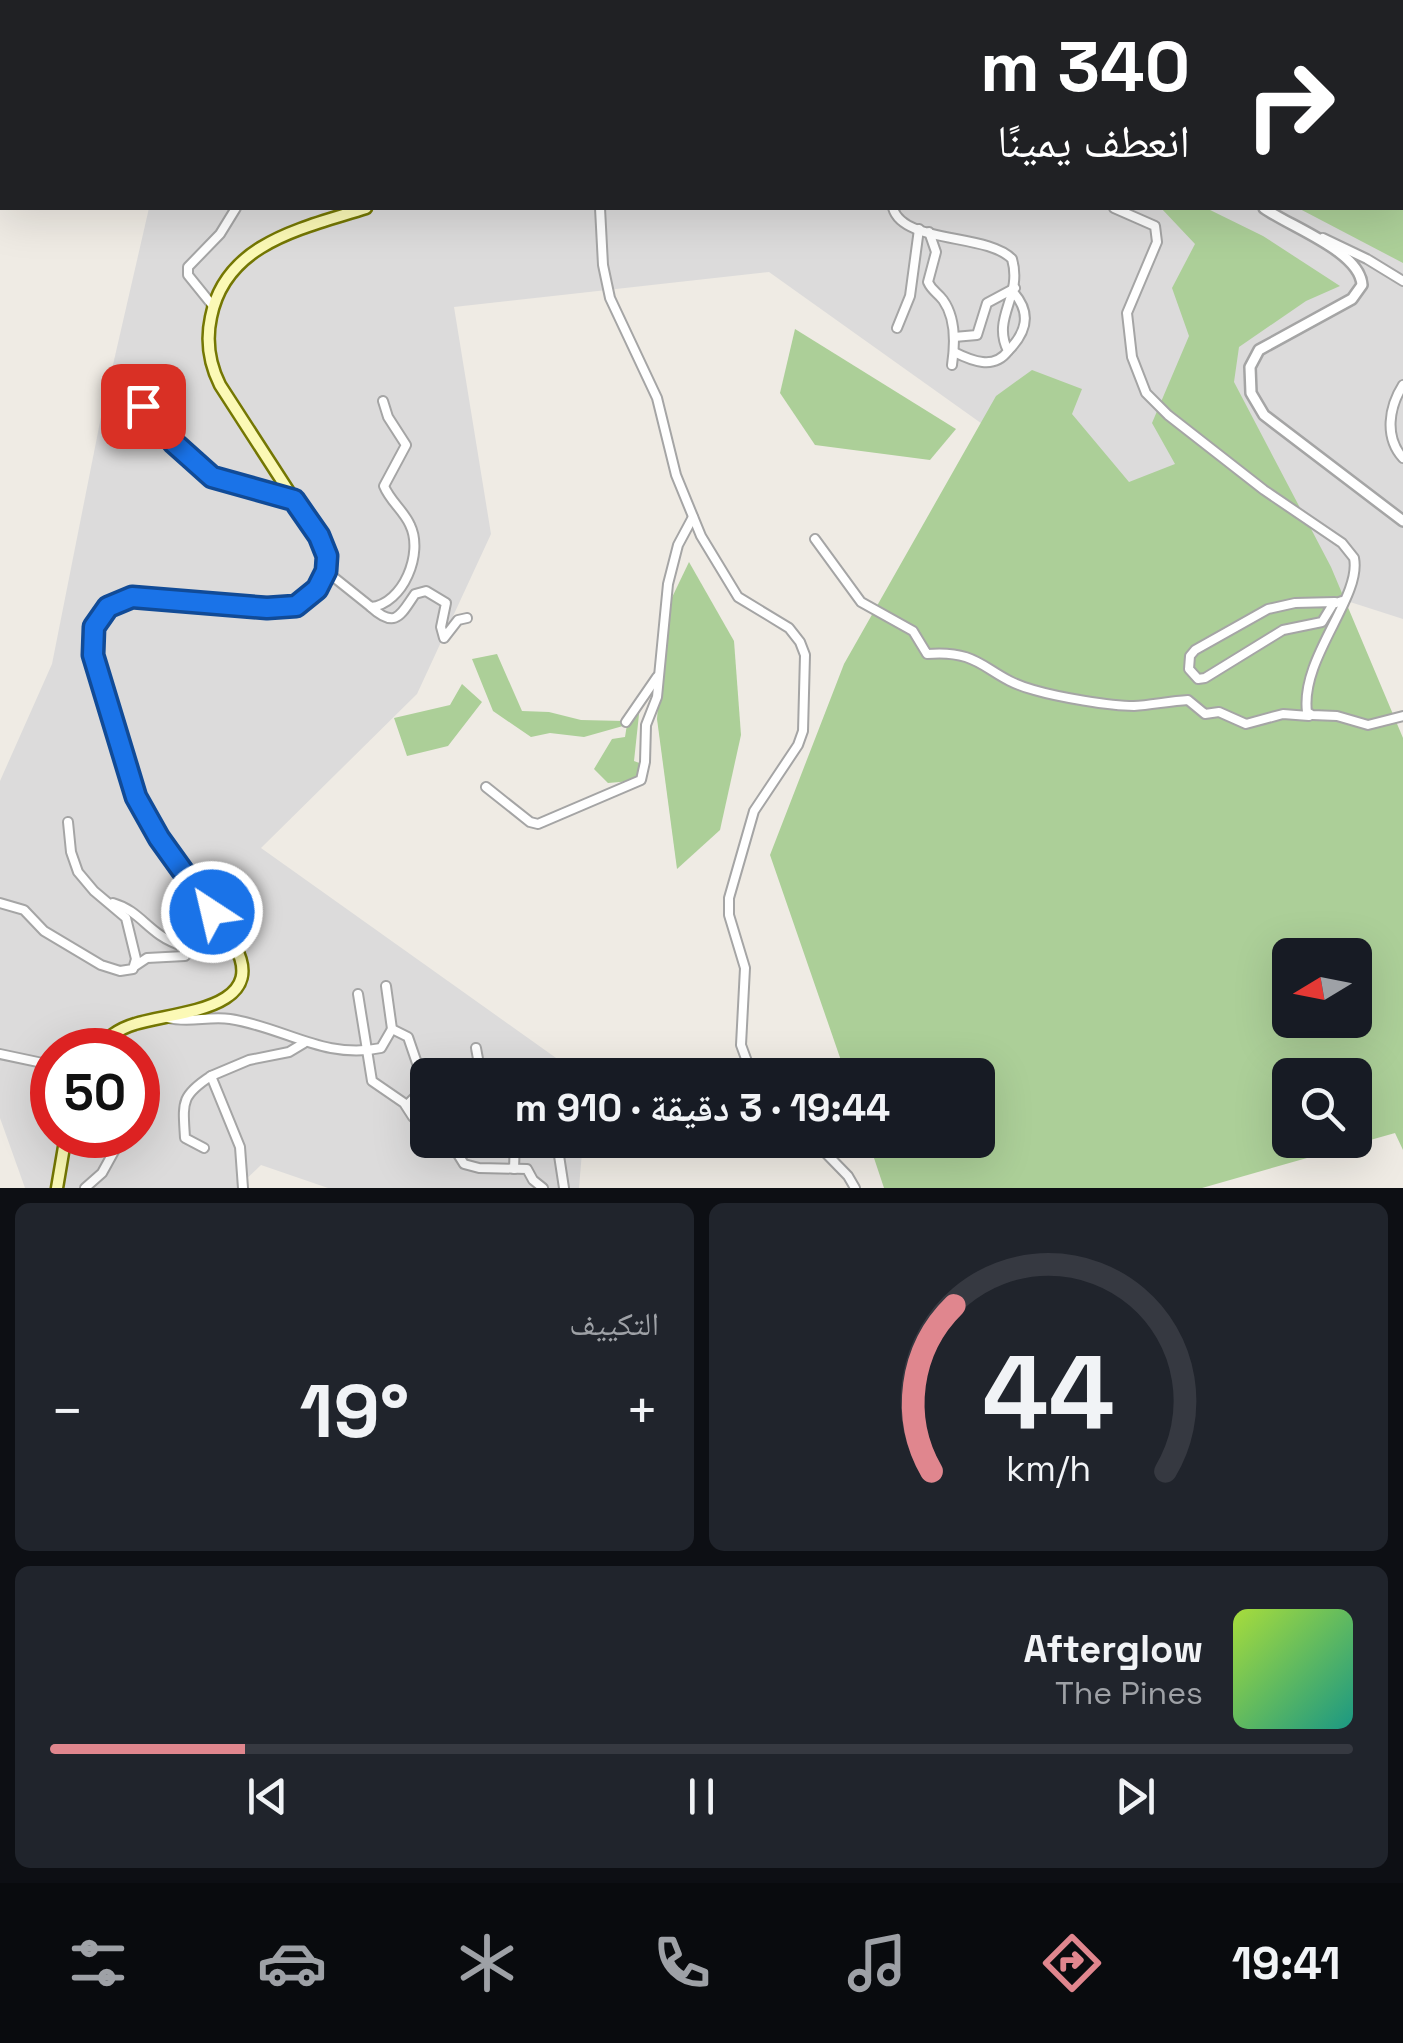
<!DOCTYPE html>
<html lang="ar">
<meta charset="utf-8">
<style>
:root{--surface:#171b24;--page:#20242c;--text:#f1f3f6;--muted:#9ea1a6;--line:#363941;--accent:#e0868e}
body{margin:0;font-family:"Space Grotesk","Noto Naskh Arabic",sans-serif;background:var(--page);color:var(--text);direction:rtl;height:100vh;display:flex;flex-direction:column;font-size:38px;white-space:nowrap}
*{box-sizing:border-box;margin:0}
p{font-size:32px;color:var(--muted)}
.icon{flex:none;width:55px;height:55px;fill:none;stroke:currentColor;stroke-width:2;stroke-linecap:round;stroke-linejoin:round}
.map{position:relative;height:1188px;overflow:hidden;direction:ltr}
.drawer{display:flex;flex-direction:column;gap:15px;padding:15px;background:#0d0f14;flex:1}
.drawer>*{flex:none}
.hud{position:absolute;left:0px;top:0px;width:1405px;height:210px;box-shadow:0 10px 40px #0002;direction:rtl;background:#202124;color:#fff;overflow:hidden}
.needle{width:65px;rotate:260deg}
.controls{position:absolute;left:1272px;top:938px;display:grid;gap:20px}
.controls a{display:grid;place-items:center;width:100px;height:100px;border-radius:15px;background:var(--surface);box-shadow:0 10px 40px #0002;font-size:50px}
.speed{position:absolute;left:30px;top:1028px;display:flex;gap:20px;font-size:50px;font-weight:700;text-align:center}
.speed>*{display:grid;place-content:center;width:130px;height:130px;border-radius:50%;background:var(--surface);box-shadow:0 10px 40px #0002;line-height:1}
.speed .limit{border:15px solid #d22;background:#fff;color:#111}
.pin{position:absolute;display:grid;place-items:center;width:85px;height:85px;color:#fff;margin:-42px;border-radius:20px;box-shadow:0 5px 15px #0006}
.me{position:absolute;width:110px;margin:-55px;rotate:325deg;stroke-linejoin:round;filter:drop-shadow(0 0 8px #0008)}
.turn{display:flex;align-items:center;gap:35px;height:210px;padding:0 50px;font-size:45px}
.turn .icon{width:130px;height:130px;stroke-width:2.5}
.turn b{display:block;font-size:70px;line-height:85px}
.big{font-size:75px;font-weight:700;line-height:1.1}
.drawer .card{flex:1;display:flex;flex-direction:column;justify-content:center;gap:15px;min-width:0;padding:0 35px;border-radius:15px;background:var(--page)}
.drawer .dial{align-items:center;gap:0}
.dial svg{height:260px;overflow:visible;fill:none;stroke:var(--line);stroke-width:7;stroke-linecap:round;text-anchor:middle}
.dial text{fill:var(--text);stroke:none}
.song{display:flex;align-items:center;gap:30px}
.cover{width:120px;height:120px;border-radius:15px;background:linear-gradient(135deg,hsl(80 70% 55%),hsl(170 70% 35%))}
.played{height:10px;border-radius:5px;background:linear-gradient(90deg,var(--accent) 15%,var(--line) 15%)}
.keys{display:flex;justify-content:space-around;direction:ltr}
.heat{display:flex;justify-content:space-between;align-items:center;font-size:55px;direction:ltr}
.drawer .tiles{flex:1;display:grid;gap:15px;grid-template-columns:1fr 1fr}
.card:last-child{grid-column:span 2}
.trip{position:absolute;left:410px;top:1058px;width:585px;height:100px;border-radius:15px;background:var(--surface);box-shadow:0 10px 40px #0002;font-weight:700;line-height:100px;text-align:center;direction:rtl}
.tab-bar{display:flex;height:160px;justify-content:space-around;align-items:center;background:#090b0e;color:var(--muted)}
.tab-bar .icon{width:70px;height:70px}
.tab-bar .selected{color:var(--accent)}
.tab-bar b{font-size:45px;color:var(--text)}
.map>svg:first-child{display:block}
.residential{fill:#dcdbdb;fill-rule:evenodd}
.forest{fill:#accf98;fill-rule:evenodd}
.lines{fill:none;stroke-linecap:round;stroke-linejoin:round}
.minor-casing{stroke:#a5a5a5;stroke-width:12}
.tertiary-casing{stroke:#a5a5a5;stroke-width:14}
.secondary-casing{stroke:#747703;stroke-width:15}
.minor{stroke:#fff;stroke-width:8}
.tertiary{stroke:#fff;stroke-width:9}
.secondary{stroke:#fbf9b6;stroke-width:10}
.route-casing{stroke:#114b97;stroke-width:25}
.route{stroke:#1a73e8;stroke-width:18}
</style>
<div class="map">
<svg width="1403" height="1188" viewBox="0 0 1403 1188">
<rect width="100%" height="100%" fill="#efebe4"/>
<path class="residential" d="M 219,0 L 1403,0 L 1403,619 L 1135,533 L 769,272 L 454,307 L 491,534 L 417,694 L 261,848 L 580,1075 L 428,1075 L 428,1140 L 583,1140 L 579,1188 L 328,1188 L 261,1165 L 237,1188 L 25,1188 L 0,1118 L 0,781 L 52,664 L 101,417 L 149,208 L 1402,208 L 1402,2 ZM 52,1050 L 138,1050 L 138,1135 L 52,1135 Z"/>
<g class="forest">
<path d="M 1403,146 L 1403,263 L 1298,208 L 1402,208 Z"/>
<path d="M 1161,208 L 1206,208 L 1263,236 L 1340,286 L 1306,301 L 1239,347 L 1234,382 L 1331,567 L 1403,738 L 1403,1150 L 1395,1133 L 1202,1188 L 884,1188 L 868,1140 L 978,1140 L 978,1075 L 846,1075 L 770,855 L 844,664 L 996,396 L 1032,370 L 1082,389 L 1072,414 L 1129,482 L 1175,464 L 1152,423 L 1189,336 L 1172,288 L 1195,244 ZM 1290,955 L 1355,955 L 1355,1020 L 1290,1020 ZM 1290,1075 L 1355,1075 L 1355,1140 L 1290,1140 Z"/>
<path d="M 795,329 L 956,429 L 930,460 L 815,445 L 780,393 Z"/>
<path d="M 689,562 L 734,641 L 741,735 L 720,830 L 677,869 L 657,719 L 665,612 Z"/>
<path d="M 497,654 L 522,711 L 549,712 L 581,720 L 624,721 L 623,726 L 584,737 L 550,733 L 531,737 L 493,711 L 472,659 Z"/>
<path d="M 462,684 L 482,702 L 448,746 L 407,756 L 394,718 L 450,705 Z"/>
<path d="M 640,705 L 634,761 L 642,764 L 643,780 L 608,783 L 594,769 L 612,739 L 625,737 L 629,712 Z"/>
</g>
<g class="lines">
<g class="minor-casing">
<g id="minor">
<path d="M 1030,0 L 1031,2"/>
<path d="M 561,2 L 562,0"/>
<path d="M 918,2 L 920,0"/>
<path d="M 1402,65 L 1403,65"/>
<path d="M 600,208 L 603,265 L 610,298 L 657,398 L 676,475 L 701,536 L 738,597 L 789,628 L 800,642 L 805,655 L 803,731 L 798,745 L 754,811 L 729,898 L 729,915 L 745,968 L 741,1045 L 752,1075"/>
<path d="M 893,208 C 903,244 987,233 1012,259 C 1023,297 991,317 1008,351 C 994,370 972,361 954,352"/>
<path d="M 1114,208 L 1155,226 L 1157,242 L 1127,313 L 1132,357 L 1146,393 L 1168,415 L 1264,490 L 1342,543 L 1354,558 C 1362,597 1300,658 1307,712 L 1312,715 L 1337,716 L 1368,725 L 1403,716"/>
<path d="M 929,232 L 936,252 L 928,282 C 932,291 937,292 943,300 C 956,318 955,345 952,365"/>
<path d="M 1323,238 L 1367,259 L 1403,281"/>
<path d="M 213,306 L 188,275 L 188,267 L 220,234 L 236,208"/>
<path d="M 897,328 L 910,296 L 919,229"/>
<path d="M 954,337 L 977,335 L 987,303 L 1015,288"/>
<path d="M 1008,351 C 1026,333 1032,314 1014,293"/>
<path d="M 1403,385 C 1389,407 1384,437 1403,458"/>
<path d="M 143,406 L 174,443 L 212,477 L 294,500"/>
<path d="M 815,539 L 861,602 L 913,631 L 927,654 C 984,649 985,677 1034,690 C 1058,697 1109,706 1134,706 C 1151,705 1170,701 1188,700 L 1205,714 L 1219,712 L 1246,724 L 1283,714 L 1309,716"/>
<path d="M 326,571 L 371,607 C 403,604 424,553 410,525 C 404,511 390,501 384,486 L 406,445 L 388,417 L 383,401"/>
<path d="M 1335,602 L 1295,603 L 1268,609 L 1195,650 L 1190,656 L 1189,669 L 1198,679 L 1205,678 L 1283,630 L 1322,622 L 1333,604 L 1342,601"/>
<path d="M 371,607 C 396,630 401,614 415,594 L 426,591 L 446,603 L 441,627 L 444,638 L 458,620 L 467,618"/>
<path d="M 626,722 L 657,677"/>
<path d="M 486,787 L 530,822 L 538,824 L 641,780 L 645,762 L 646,725 L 657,697 L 668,584 L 678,545 L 693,517"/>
<path d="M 0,903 L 24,910 L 44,931 L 101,965 L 120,971 L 133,969 L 136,959 L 126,918 L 94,891 L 78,872 L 71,852 L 68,822"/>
<path d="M 113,903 C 134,909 143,923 160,935 C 173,944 198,953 214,954"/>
<path d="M 135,966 L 147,958 L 185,956"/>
<path d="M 386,986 L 392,1029 L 408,1037 L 420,1072 L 419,1093 L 407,1105"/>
<path d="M 358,994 L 372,1081 L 404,1103 L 413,1117 L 428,1126"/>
<path d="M 168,1018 C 189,1023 209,1016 230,1019 C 284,1027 324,1060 381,1048 L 392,1029"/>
<path d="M 476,1048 L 481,1075"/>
<path d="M 0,1054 L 52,1065"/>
<path d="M 536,1075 L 544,1072 L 551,1075"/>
<path d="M 449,1140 L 464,1164 L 479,1168 L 527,1169 L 533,1180 L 543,1188"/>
<path d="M 619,1140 L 620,1142"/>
<path d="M 813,1140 L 848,1176 L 855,1188"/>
<path d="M 515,1143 L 566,1149 L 603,1140"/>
<path d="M 204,1148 L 185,1138 C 183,1103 180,1096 211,1076"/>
<path d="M 558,1149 L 564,1188"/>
<path d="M 514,1169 L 515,1140"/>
<path d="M 85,1188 L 102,1173 L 123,1135"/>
<path d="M 243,1188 L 240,1147 L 211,1076 L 249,1060 L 289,1052 L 304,1043"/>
</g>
</g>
<g class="tertiary-casing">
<g id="tertiary">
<path d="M 1078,0 L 1079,2"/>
<path d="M 1264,208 C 1290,227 1360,251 1362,285 L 1352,299 L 1259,350 L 1250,367 L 1251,393 L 1264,415 L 1403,521"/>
</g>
</g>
<g class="secondary-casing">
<g id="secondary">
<path d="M 346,2 L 347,0"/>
<path d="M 95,1050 C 107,1038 118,1029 135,1024 C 171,1012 270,1011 235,946 C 204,902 166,857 141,808 C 128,784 89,657 92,634 C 94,621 102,611 113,604 C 165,572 287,646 321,583 C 328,570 327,560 324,546 L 220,385 C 209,363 206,340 211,317 C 226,242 304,228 366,208"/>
<path d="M 57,1188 L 66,1135"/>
</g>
</g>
<use href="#minor" class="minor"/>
<use href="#tertiary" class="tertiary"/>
<use href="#secondary" class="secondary"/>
</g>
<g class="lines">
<g class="route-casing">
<path id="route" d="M 143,406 L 174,443 L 212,477 L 294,500 L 319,536 L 327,556 L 326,571 L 317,589 L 296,606 L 267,608 L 132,597 L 108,607 L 94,627 L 93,655 L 136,797 L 159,838 L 212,912"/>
</g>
<use href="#route" class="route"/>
</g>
</svg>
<div class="controls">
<a><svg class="needle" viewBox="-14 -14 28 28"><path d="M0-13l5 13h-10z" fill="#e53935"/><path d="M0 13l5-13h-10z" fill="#9ea1a6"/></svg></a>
<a><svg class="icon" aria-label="search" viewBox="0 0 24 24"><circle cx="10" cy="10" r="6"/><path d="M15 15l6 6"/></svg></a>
</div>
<div class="speed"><div class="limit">50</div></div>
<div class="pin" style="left:143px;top:406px;background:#d93025"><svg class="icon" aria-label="arrive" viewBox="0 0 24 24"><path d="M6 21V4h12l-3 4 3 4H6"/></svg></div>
<svg class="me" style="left:212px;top:912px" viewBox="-20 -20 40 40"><circle r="17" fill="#1a73e8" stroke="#fff" stroke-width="3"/><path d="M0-11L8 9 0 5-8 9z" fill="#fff"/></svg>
<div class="trip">19:44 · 3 دقيقة · 910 m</div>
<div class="hud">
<div class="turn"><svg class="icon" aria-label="right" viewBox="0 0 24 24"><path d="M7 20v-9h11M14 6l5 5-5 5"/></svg><div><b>340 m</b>انعطف يمينًا</div></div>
</div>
</div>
<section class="drawer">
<div class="tiles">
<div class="card dial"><svg viewBox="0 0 100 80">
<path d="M14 69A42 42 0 1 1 86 69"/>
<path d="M14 69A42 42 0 0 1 21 18" stroke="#e0868e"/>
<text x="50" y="56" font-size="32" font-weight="700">44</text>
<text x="50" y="72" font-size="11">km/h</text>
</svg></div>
<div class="card"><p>التكييف</p>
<div class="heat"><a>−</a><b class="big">19°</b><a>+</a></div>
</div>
<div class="card">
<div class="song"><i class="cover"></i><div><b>Afterglow</b><p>The Pines</p></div></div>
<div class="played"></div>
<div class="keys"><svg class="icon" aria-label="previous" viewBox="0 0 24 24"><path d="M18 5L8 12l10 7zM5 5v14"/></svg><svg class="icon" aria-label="pause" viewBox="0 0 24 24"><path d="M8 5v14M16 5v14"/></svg><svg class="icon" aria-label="next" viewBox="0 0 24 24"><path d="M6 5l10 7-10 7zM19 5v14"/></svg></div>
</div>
</div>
</section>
<nav class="tab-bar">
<b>19:41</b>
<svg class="icon selected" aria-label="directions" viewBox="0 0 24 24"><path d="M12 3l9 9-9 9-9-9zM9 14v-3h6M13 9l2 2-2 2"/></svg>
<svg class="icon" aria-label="music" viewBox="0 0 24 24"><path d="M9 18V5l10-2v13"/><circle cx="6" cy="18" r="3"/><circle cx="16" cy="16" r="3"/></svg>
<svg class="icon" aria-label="phone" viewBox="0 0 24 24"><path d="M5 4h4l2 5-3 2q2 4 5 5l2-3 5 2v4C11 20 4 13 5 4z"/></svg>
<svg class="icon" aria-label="climate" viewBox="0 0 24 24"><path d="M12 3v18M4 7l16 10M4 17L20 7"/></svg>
<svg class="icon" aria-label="car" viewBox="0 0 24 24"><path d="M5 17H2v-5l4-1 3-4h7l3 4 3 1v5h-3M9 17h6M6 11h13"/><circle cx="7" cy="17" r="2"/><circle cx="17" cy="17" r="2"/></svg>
<svg class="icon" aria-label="filters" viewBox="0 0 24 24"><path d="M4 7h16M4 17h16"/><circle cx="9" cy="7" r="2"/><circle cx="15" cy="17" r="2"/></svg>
</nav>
